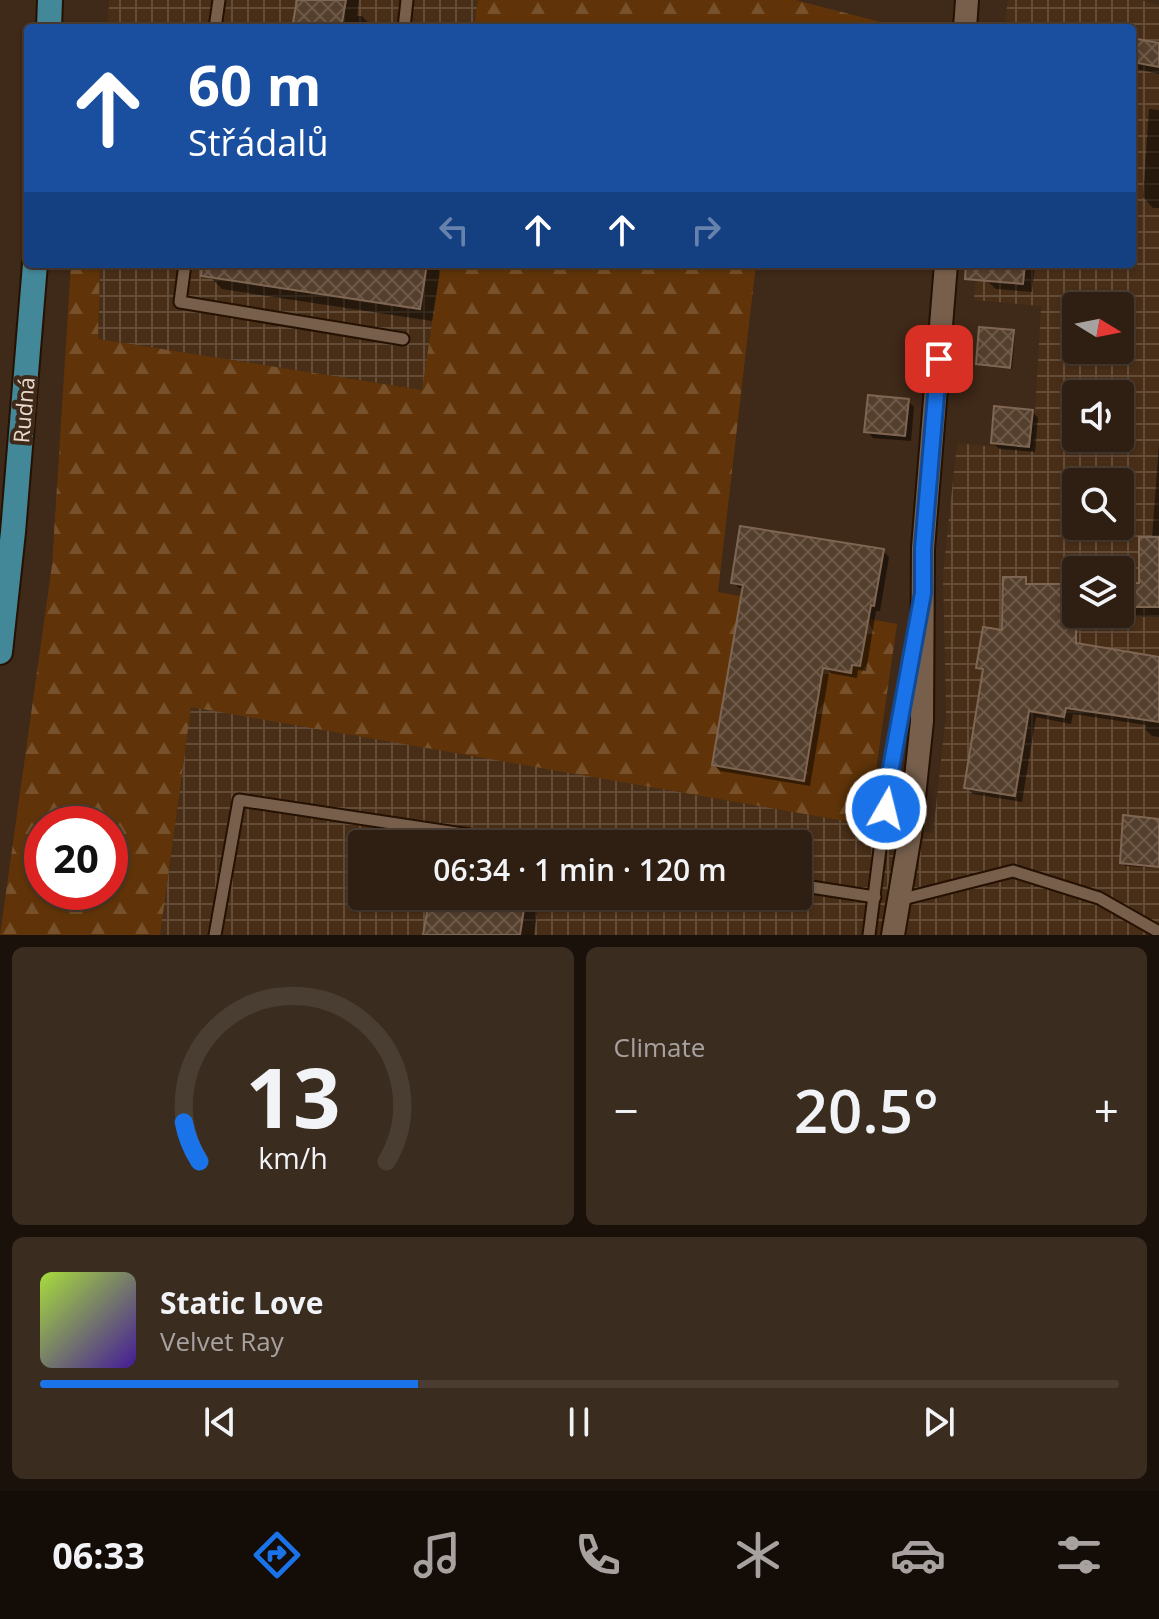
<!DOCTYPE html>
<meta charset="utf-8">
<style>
:root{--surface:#2f1f12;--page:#3b2c20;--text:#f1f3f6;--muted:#a7a29f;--line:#4a3d32;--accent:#1a73e8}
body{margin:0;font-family:"Open Sans",sans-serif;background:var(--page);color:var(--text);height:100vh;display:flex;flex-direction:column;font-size:30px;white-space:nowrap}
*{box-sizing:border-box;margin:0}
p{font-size:26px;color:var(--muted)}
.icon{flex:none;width:44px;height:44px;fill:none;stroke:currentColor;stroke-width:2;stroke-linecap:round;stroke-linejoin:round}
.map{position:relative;height:935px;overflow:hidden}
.details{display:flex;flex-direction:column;gap:12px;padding:12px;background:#1a110a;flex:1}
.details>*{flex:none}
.guide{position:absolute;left:24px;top:24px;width:1112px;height:244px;border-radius:8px;box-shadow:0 2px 6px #0004,0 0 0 2px var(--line);background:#1a4fa0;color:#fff;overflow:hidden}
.needle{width:52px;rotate:100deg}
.buttons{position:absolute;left:1062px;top:292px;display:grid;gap:16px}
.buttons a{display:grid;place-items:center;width:72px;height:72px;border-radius:8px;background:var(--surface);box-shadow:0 2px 6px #0004,0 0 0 2px var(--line);font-size:40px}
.speed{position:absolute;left:24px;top:806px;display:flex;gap:16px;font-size:40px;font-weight:700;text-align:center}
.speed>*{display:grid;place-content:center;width:104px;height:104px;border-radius:50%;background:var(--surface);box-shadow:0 2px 6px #0004,0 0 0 2px var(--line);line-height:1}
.speed .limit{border:12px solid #d22;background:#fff;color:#111}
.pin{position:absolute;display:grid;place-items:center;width:68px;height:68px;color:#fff;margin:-34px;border-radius:16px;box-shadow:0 4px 12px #0006}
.me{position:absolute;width:88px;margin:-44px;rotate:8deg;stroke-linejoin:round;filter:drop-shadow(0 0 6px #0008)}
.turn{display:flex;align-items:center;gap:28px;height:168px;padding:0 32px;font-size:36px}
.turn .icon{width:104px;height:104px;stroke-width:2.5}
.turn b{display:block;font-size:56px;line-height:68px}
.lanes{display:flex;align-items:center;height:76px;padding:0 32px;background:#0003;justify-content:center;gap:40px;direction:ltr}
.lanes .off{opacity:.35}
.big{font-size:60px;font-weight:600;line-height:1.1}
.details .card{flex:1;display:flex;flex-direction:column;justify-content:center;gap:12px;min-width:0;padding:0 28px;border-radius:12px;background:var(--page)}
.details .dial{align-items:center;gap:0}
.dial svg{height:208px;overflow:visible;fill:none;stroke:var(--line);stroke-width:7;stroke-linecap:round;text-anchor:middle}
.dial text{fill:var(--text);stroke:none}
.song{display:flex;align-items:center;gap:24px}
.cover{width:96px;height:96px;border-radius:12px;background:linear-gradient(135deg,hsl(80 70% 55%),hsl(260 70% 35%))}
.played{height:8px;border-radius:4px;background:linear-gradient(90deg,var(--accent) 35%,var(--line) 35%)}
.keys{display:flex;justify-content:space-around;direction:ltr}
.heat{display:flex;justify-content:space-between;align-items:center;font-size:44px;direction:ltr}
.details .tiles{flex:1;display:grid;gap:12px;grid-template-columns:1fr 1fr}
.card:last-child{grid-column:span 2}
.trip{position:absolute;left:348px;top:830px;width:464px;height:80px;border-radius:8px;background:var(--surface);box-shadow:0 2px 6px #0004,0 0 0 2px var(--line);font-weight:600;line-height:80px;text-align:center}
.tabs{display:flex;height:128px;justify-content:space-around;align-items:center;background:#130c07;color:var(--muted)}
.tabs .icon{width:56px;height:56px}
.tabs .current{color:var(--accent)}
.tabs b{font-size:36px;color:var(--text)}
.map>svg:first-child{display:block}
.industrial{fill:url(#industrial-grid);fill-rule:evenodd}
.forest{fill:url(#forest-firs);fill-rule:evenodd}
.shadow{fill:#0007}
.building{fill:url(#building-cross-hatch);stroke:#7f6653;stroke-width:2}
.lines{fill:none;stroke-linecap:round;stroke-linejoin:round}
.lane-casing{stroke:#251102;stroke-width:15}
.street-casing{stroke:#251102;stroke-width:26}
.primary-casing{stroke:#251102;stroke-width:28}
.lane{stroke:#775f4c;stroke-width:11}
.street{stroke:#775f4c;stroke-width:22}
.primary{stroke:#438899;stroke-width:24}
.route-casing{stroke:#114b97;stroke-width:20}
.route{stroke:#1a73e8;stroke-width:14}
.labels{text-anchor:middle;stroke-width:8;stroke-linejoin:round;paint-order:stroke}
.street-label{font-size:22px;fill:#e9dad0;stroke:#3f2918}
</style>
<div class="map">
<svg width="1159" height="935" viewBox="0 0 1159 935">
<defs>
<pattern id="industrial-grid" width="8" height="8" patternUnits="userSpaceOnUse" patternTransform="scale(2)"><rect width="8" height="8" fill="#492e17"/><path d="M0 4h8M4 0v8" fill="none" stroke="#634c38"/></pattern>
<pattern id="forest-firs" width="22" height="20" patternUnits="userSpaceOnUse" patternTransform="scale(2)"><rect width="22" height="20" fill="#603408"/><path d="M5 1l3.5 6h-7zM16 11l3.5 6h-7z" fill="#77512b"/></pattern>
<pattern id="building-cross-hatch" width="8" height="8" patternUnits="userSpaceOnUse" patternTransform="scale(2)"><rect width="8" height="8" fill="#543e2c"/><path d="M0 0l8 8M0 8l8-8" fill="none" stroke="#6d594a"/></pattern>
</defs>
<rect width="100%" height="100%" fill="#3f2918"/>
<g class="industrial">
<path d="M 109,0 L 478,0 L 474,28 L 108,28 Z"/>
<path d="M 1008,0 L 1141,0 L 1159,5 L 1159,935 L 160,935 L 191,706 L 868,825 L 933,833 L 946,715 L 943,575 L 957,443 L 1033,451 L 1041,306 L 974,300 L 977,264 L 1132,264 L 1132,28 L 1004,28 ZM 1076,306 L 1120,306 L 1120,350 L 1076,350 ZM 1076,394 L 1120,394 L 1120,438 L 1076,438 ZM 1076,482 L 1120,482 L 1120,526 L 1076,526 ZM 1076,570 L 1120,570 L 1120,614 L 1076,614 ZM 362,844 L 798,844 L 798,896 L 362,896 Z"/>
<path d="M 100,264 L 441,264 L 423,390 L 98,339 Z"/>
</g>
<g class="forest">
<path d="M 478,0 L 795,0 L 904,28 L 474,28 Z"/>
<path d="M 71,264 L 100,264 L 98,339 L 422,390 L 441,264 L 756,264 L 718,592 L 897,624 L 868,825 L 191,707 L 160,935 L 0,935 L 52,565 ZM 42,824 L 110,824 L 110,892 L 42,892 Z"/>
</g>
<g class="shadow">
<path d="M 299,0 L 359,0 L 357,16 L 362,16 L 373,28 L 294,28 Z"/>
<path d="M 1132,40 L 1159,45 L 1159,74 L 1136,69 L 1132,66 Z"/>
<path d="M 1149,109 L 1159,110 L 1159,208 L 1153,208 L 1143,197 Z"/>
<path d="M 211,264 L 440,264 L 441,265 L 432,321 L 222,289 L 209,276 Z"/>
<path d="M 987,264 L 1035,264 L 1032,292 L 996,289 L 986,280 Z"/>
<path d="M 1013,332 L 1015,335 L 1012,369 L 981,366 L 978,364 Z"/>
<path d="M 908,401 L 914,407 L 911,441 L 873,438 L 867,431 Z"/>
<path d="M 1032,411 L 1038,418 L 1035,452 L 999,449 L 993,442 Z"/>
<path d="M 1159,443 L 1159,617 L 1015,616 L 1025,579 L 1031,586 L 1076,586 L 1076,614 L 1120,614 L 1120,585 L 1141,585 L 1152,539 Z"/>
<path d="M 883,551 L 889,557 L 880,611 L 876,611 L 866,671 L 858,670 L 857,678 L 829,673 L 810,786 L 720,771 L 714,765 L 744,589 L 739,588 L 733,582 Z"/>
<path d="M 1159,659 L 1159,737 L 1152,736 L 1145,729 L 1146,725 L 1073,714 L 1071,724 L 1036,717 L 1022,802 L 973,794 L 966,787 L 984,673 L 978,667 Z"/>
<path d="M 1159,821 L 1159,868 L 1125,866 L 1122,862 Z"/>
<path d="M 432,896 L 527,896 L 538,907 L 534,935 L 425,935 Z"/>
</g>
<g class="building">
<path d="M 297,0 L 346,0 L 341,28 L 292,28 Z"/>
<path d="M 1132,38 L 1159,43 L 1159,67 L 1132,62 Z"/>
<path d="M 202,264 L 427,264 L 420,309 L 201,276 Z"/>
<path d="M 966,264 L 1025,264 L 1023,284 L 965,279 Z"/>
<path d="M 979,327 L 1014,330 L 1010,368 L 976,364 Z"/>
<path d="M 868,395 L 909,399 L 905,436 L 864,432 Z"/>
<path d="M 994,406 L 1033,410 L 1029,447 L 991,443 Z"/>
<path d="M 740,526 L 884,549 L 874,606 L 871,605 L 860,666 L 852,665 L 851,673 L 823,668 L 804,781 L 712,765 L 743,585 L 731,583 Z"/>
<path d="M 1139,537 L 1159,537 L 1159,607 L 1120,607 L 1120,583 L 1139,583 Z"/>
<path d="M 1003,577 L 1026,577 L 1026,584 L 1076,584 L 1076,643 L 1159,657 L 1159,722 L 1066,708 L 1064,717 L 1029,711 L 1015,796 L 964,788 L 983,669 L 976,668 L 983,627 L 1002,630 Z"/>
<path d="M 1123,815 L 1159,819 L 1159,867 L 1120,863 Z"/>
<path d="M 430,896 L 526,896 L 520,935 L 423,935 Z"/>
</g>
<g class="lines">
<g class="lane-casing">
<g id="lane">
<path d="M 215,28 L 219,0"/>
<path d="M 404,28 L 407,0"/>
<path d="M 185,264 L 180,302 L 403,339"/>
<path d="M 798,885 L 875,897"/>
<path d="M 899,900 L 1013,871 L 1099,898 L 1159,932"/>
<path d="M 215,935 L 239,800 L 530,844"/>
<path d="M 869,935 L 889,779 L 913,645"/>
</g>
</g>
<g class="street-casing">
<g id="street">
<path d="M 965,28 L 967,0"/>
<path d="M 893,935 L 910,835 L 922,721 L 923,548 L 946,264"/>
</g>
</g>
<g class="primary-casing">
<g id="primary">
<path d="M 49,28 L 50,0"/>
<path d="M 0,652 L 13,532 L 35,264"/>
</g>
</g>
<use href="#lane" class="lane"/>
<use href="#street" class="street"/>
<use href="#primary" class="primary"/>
</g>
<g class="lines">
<g class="route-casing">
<path id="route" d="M 886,809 L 889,779 L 923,593 L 923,548 L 939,359"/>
</g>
<use href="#route" class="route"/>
</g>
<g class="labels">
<g class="street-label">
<text transform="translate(24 410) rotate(-85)" y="8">Rudná</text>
</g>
</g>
</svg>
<div class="buttons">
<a><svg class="needle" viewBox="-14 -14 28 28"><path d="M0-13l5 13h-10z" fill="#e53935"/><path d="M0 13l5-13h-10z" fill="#a7a29f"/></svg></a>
<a><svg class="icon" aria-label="sound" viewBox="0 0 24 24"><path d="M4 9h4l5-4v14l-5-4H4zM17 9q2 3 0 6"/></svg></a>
<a><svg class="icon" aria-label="search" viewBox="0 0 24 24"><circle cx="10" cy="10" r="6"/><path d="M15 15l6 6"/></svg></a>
<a><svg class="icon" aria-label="layers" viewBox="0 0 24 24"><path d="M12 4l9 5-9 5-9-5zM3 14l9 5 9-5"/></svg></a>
</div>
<div class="speed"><div class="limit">20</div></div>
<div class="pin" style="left:939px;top:359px;background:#d93025"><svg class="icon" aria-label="arrive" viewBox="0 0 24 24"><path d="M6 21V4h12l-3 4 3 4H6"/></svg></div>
<svg class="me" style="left:886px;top:809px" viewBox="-20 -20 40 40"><circle r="17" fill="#1a73e8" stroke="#fff" stroke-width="3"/><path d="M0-11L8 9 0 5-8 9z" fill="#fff"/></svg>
<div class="trip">06:34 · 1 min · 120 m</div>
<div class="guide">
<div class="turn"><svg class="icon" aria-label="ahead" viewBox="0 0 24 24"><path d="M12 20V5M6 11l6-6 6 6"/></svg><div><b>60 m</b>Střádalů</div></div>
<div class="lanes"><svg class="icon off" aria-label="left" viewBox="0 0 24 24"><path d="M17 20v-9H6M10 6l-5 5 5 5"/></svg><svg class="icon" aria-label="ahead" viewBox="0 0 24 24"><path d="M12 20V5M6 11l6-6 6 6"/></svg><svg class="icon" aria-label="ahead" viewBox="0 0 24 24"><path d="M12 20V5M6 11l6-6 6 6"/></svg><svg class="icon off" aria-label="right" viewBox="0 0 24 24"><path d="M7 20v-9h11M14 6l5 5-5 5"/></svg></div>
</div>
</div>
<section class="details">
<div class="tiles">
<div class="card dial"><svg viewBox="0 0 100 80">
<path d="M14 69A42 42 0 1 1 86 69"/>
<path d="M14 69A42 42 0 0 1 8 54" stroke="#1a73e8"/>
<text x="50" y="56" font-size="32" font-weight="700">13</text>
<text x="50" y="72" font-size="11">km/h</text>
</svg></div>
<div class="card"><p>Climate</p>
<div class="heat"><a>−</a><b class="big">20.5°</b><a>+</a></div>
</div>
<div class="card">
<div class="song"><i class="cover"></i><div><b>Static Love</b><p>Velvet Ray</p></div></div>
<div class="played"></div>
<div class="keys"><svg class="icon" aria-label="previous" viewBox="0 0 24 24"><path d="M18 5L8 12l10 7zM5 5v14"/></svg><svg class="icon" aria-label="pause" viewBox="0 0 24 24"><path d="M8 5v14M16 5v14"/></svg><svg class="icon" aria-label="next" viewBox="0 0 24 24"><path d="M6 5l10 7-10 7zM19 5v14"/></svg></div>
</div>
</div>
</section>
<nav class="tabs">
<b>06:33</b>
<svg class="icon current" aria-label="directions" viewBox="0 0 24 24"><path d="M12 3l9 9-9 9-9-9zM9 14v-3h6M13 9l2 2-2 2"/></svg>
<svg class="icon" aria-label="music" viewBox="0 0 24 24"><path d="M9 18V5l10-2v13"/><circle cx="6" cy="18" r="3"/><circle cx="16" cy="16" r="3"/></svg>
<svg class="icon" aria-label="phone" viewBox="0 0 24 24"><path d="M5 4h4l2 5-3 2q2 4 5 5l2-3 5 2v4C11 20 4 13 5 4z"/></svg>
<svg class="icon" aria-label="climate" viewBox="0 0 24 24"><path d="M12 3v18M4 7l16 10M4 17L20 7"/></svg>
<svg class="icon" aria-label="car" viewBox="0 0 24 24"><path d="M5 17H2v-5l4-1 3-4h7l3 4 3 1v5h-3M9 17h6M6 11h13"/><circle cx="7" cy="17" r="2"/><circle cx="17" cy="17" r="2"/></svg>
<svg class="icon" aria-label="filters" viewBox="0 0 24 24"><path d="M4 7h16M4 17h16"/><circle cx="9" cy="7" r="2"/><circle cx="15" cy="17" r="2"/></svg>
</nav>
